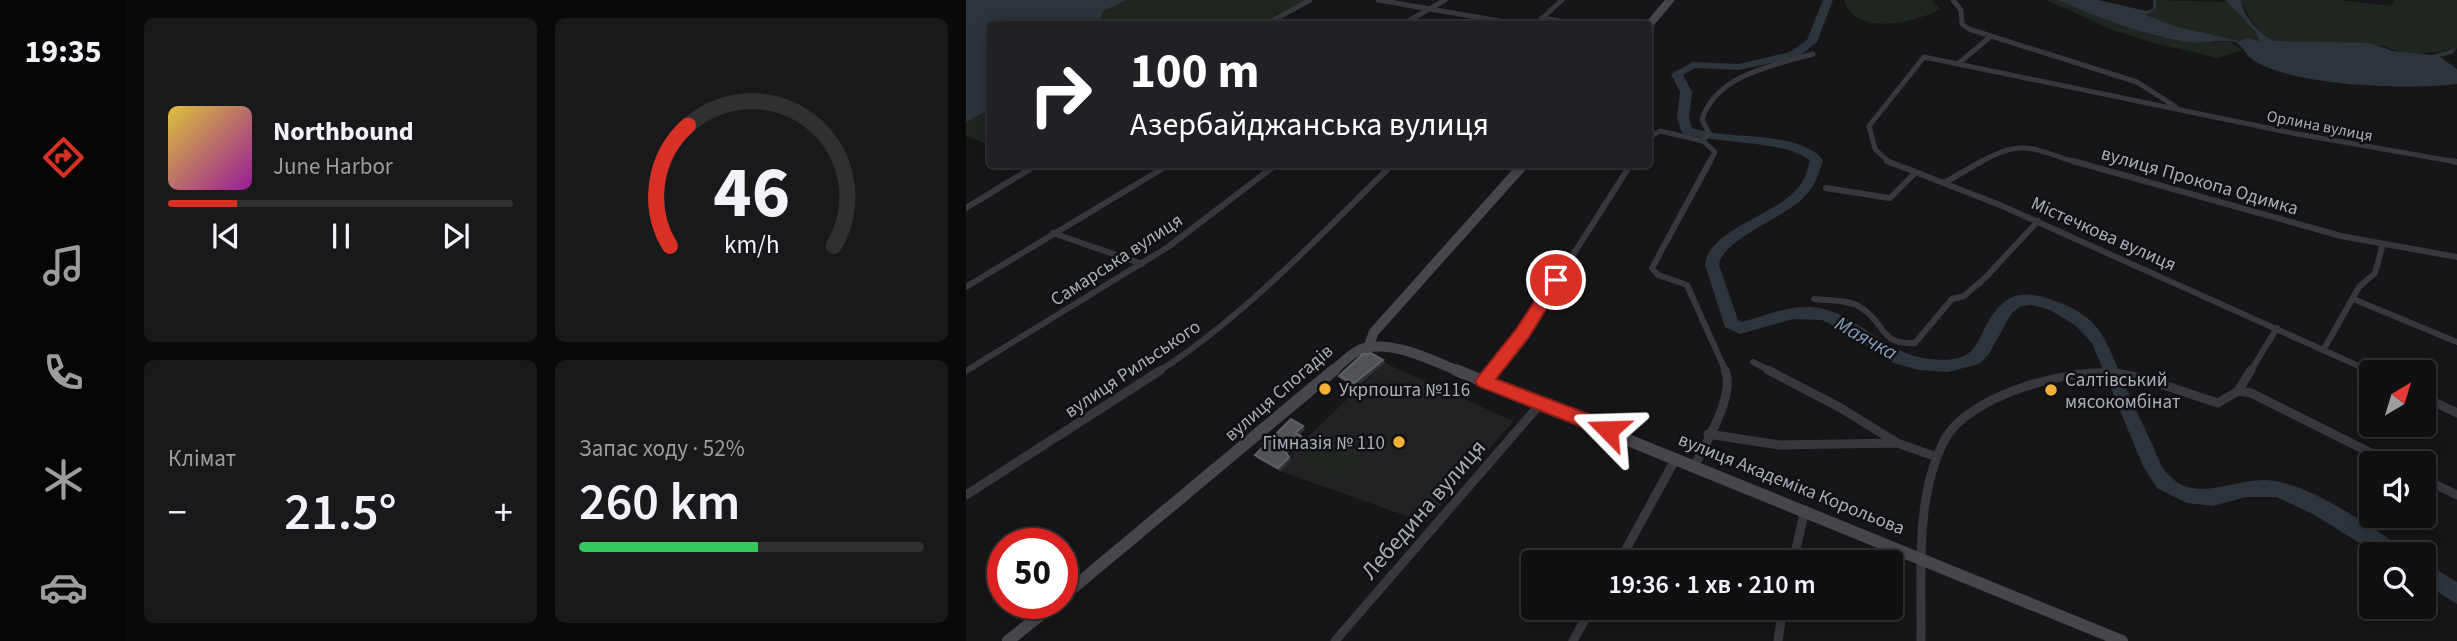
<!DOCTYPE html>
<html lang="uk">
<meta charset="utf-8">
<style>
:root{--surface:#101012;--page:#19191b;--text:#f1f3f6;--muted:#9c9d9f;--line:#303032;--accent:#d93025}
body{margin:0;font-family:"Source Sans 3",sans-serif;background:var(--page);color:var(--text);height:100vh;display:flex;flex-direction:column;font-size:26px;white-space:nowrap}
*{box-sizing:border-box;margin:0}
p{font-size:23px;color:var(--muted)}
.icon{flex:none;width:38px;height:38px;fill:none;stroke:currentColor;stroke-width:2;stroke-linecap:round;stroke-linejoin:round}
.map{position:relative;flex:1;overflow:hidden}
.drawer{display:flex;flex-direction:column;gap:18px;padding:18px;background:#09090a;width:840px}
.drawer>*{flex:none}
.hud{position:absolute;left:21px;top:21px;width:665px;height:147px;border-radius:7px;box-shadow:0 4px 18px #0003,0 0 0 2px var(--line);background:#202124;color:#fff;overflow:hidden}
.needle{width:46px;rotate:38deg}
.tools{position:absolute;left:1393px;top:360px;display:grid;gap:14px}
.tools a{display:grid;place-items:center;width:77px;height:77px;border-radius:7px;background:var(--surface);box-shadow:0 4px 18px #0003,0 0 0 2px var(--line);font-size:35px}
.speed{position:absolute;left:21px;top:528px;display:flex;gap:14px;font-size:35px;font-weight:700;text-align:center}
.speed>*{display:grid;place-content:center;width:91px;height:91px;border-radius:50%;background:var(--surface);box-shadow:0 4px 18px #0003,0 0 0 2px var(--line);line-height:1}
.speed .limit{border:10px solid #d22;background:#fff;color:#111}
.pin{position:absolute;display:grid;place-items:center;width:60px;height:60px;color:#fff;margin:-30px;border:4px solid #fff;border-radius:50%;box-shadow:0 2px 7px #0007}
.me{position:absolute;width:77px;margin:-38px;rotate:292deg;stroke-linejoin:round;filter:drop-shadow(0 0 5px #0008)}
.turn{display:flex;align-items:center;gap:24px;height:147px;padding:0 28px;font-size:32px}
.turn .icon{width:91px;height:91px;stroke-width:2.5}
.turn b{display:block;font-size:49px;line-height:60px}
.big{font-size:52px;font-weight:600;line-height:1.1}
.drawer .card{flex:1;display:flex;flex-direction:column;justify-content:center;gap:10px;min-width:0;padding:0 24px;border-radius:10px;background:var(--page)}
.drawer .dial{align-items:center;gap:0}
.dial svg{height:182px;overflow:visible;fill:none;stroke:var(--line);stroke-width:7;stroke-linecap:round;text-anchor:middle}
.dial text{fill:var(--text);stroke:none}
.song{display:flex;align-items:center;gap:21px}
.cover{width:84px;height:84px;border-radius:10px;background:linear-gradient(135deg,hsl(50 70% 55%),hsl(300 70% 35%))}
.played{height:7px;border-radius:4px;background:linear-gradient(90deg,var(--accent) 20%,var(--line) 20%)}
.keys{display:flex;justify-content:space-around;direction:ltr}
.heat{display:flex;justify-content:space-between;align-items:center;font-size:38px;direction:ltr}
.charge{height:10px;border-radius:5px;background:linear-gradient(90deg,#34c759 52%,var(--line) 0)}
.drawer .tiles{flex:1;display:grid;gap:18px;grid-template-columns:repeat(2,1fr)}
.trip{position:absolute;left:555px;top:550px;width:382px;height:70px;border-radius:7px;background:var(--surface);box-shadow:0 4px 18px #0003,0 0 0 2px var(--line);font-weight:600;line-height:70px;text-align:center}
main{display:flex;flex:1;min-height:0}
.dock{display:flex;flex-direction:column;width:126px;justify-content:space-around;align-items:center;background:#060607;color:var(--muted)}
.dock .icon{width:49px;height:49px}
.dock .on{color:var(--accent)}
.dock b{font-size:32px;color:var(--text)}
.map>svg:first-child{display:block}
.built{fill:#222225}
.green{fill:#1e261f}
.water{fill:#2c353c}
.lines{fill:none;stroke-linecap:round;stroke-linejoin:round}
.river{fill:#2c353c;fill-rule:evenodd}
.street-far2{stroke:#37383d;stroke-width:5}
.street-far1{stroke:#37383d;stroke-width:6}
.street{stroke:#37383d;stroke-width:9}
.secondary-far2{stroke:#45474d;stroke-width:8}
.secondary-far1{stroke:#45474d;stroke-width:10}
.secondary{stroke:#45474d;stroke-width:12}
.wall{fill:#47494d}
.shaded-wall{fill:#2f3033}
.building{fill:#525359;stroke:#5f6168;stroke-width:2}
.route{fill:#d93025;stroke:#8d1f18;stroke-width:2}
.poi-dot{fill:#f2b134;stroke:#111113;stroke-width:2.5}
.labels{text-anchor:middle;stroke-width:5;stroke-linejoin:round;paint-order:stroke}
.far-street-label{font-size:16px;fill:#a8adb8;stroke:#111113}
.street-label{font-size:19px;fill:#a8adb8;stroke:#111113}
.poi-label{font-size:19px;fill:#a8adb8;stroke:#111113;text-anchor:start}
.water-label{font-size:21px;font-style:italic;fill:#7f9bb3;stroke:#111113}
.near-street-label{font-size:23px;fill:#a8adb8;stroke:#111113}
</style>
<main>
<nav class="dock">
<b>19:35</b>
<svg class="icon on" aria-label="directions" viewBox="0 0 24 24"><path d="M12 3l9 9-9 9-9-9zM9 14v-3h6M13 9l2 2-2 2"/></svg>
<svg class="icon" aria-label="music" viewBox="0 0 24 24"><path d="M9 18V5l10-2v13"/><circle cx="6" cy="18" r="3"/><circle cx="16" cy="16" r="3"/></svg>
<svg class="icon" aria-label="phone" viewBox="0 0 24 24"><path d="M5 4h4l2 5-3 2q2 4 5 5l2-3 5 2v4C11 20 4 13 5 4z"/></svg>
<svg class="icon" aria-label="climate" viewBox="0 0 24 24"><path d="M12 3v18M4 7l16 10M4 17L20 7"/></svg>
<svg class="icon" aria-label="car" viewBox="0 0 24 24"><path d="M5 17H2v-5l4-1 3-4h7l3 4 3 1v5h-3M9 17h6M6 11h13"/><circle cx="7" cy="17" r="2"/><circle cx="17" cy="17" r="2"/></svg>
</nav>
<section class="drawer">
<div class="tiles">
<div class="card">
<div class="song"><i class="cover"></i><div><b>Northbound</b><p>June Harbor</p></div></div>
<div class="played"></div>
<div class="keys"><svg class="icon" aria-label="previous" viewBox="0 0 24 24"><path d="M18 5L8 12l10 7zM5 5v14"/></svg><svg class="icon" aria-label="pause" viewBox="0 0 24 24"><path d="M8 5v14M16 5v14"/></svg><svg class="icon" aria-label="next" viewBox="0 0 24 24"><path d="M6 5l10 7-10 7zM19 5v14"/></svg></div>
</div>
<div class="card dial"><svg viewBox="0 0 100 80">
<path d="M14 69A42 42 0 1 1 86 69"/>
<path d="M14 69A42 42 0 0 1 22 16" stroke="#d93025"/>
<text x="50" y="56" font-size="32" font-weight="700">46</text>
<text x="50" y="72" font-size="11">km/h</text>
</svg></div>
<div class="card"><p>Клімат</p>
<div class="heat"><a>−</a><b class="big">21.5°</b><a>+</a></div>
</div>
<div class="card"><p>Запас ходу · 52%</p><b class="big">260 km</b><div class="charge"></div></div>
</div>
</section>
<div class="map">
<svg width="1491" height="641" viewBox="0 0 1491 641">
<rect width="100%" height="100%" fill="#161618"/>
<path class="built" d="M 419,363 L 547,421 L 460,523 L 314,471 L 325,460 L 321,457 Z"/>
<g class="green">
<path d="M 161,0 L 341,0 L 293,24 L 133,24 L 137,11 Z"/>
<path d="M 878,0 L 966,0 L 974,9 C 950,23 888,37 878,0 Z"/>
<path d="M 1080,0 L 1092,0 L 1190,36 L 1228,43 L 1264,41 L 1277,50 L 1252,58 L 1184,42 L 1149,31 Z"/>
<path d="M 1190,0 L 1264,2 C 1269,16 1290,25 1294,41 L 1277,38 L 1273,41 L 1208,26 L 1180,15 L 1190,9 Z"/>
<path d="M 1275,0 L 1372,0 L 1425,6 L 1428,0 L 1491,0 L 1491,48 C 1468,53 1441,58 1419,46 C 1383,44 1342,41 1309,41 C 1299,42 1276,9 1275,0 Z"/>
<path d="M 24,109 L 24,145 L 0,136 L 0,122 Z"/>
<path d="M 355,438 L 395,458 L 375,479 L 334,458 Z"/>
</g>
<g class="water">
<path d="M 0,0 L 161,0 L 137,11 L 133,24 L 24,24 L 24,109 L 0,122 Z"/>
<path d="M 1092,0 L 1132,0 L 1180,11 L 1187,9 L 1187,0 L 1190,0 L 1190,9 L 1180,15 L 1208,26 L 1273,41 L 1279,38 L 1294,41 L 1289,31 L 1259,0 L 1275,0 C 1276,15 1295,36 1309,41 L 1403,43 L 1427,51 L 1466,55 L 1491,48 L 1486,54 L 1474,57 L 1491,69 L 1491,84 C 1443,90 1340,86 1296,65 C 1279,57 1280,50 1270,42 C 1253,38 1237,45 1221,42 C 1177,35 1133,18 1092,0 Z"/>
</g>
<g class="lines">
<g class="river">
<path d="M 857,0 L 867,0 L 851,42 L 832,57 L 773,70 L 729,68 L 717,75 L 726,92 L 723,118 L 726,128 C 763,141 831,129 857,160 C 853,174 848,188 837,198 C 818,218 756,239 753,265 L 772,320 L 776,322 C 798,316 820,306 843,307 C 889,309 917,354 963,359 C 1023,365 1005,333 1036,304 C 1048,292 1064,293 1080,298 C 1140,316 1139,342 1162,392 C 1173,417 1185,440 1195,465 C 1225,512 1268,474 1309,481 C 1352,488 1401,526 1438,548 L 1441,555 L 1413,555 L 1347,514 L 1310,497 L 1280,497 L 1247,506 L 1221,503 L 1191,488 L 1177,466 L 1126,343 L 1109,325 L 1084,310 L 1066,305 L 1055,306 L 1045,314 L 1023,354 L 1013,364 L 982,372 L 953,370 L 928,363 L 878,331 L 856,320 L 827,319 L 774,334 L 759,327 L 739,265 C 742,230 807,216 830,190 C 838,182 841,172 844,161 C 818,139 752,145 716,133 L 711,118 L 714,92 L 705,74 L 727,62 L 773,64 L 824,52 L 841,40 Z"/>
<path d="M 1458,562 L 1491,582 L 1491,604 L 1458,583 Z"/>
</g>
<g class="street-far2">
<path d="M 412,0 L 551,24"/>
<path d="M 987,0 L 995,10 L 996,24 L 1003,29 L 1171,82 L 1210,107"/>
<path d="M 576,18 L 612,24"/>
<path d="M 300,24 L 344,0"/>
<path d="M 437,24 L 479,0"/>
<path d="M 570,24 L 596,0"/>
<path d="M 993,63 L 1024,37"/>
<path d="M 682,138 L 694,131 L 737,141 L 749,152 L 743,163"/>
<path d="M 737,141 L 743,133 L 736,120 C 749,75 808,65 847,54"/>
<path d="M 924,163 L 909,149 L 903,126 L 958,57 L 1326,133 L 1491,162"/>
<path d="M 1013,163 C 1057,137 1068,150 1113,163"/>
</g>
<g class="street-far1">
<path d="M 744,161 L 686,268 L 692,275 L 721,285 L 760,372"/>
<path d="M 921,161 L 1034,205 L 1406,372"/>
<path d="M 1107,161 L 1375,236 L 1491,257"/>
<path d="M 1485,161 L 1491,162"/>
<path d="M 978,183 L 1016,161"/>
<path d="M 860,188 L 924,198 L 949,173"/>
<path d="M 0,208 L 72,164"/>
<path d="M 87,233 L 176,264"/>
<path d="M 0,287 L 204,164"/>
<path d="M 848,299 C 863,301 884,299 897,309 C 920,325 914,345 949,343 L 986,299 L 998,296 L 1019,278 L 1072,221"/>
<path d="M 1387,299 L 1491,342"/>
<path d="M 1358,349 L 1393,287 L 1409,273 L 1417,244"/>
<path d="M 787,362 L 806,372"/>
<path d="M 0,371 L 202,247 L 311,164"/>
<path d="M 192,372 C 279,316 353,236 427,164"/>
<path d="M 526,372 L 557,333 L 665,164"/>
<path d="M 1284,372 L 1311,328"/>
</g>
<g class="street">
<path d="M 802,370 L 873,407 L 930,442"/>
<path d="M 1402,370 L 1409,373"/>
<path d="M 518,381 L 527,370"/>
<path d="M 1272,391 L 1285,393 L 1427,464"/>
<path d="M 1458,397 L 1491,413"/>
<path d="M 742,434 L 813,445 L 931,443 L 971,457"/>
<path d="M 729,465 C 740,442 770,394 759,370"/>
<path d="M 1458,479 L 1491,495"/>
<path d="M 0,495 L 195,370"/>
<path d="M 653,562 L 710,458"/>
<path d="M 827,562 L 839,510"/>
<path d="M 369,641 L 575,403"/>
<path d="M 607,641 L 626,607"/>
<path d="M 812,641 L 817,607"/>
<path d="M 955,641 C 956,577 948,500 978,441 C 1001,395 1107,366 1155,374 C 1187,379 1221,394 1252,403 L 1272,391 L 1285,370"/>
</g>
<path class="secondary-far2" d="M 682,26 L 704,0"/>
<g class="secondary-far1">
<path d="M 402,347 L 408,332 L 558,164"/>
<path d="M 366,372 C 376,363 389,349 403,347 C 434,343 467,361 495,372"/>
</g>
<g class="secondary">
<path d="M 490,370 L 1156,641"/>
<path d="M 96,597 L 368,370"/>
<path d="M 42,641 L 88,604"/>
</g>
</g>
<g class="wall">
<path d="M 417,360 L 419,363 L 390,387 L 375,379 L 373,376 Z"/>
<path d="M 337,426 L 339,429 L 333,435 L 337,439 L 321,454 L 325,460 L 314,471 L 291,458 L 289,455 Z"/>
</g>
<g class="shaded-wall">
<path d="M 417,360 L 419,363 L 390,387 L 388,383 Z"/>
<path d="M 337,426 L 339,429 L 331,436 L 329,433 Z"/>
<path d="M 335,436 L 337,439 L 321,454 L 319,451 Z"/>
<path d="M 323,457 L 325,460 L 314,471 L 312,468 Z"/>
</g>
<g class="building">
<path d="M 405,353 L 417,360 L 388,383 L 373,376 L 397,354 Z"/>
<path d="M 325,419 L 337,426 L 329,433 L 335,436 L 319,451 L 323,457 L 312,468 L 289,455 Z"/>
</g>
<path class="route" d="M 590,275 L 598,280 L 563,337 L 530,379 L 649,424 L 651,430 L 649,435 L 636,435 L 512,386 L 509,381 L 551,328 L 585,276 Z"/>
<g class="poi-dot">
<circle cx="359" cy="389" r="7"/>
<circle cx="1085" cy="390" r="7"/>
<circle cx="433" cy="442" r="7"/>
</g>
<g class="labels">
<g class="far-street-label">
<text transform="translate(1354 125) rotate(11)" y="6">Орлина вулиця</text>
</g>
<g class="street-label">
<text transform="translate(1234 180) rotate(16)" y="7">вулиця Прокопа Одимка</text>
<text transform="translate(1138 233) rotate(24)" y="7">Містечкова вулиця</text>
<text transform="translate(150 259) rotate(-33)" y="7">Самарська вулиця</text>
<text transform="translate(166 368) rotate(-34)" y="7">вулиця Рильського</text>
<text transform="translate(312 392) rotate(-41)" y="7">вулиця Спогадів</text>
<text transform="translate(826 483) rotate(22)" y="7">вулиця Академіка Корольова</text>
</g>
<g class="poi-label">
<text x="1099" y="386">Салтівський<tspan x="1099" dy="22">мясокомбінат</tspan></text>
<text x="373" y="396">Укрпошта №116</text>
<text x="419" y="449" text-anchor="end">Гімназія № 110</text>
</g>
<g class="water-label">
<text transform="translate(900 338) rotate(29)" y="7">Маячка</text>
</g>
<g class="near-street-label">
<text transform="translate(457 509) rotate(-49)" y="8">Лебедина вулиця</text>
</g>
</g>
</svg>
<div class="tools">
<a><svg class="needle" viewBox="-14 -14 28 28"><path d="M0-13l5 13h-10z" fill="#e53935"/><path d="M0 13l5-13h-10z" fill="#9c9d9f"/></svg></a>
<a><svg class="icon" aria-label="sound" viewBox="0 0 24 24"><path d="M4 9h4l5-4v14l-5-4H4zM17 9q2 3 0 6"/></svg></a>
<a><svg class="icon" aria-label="search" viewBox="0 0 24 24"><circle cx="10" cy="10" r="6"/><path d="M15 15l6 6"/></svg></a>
</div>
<div class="speed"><div class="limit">50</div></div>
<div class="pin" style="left:590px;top:280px;background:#d93025"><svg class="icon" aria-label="arrive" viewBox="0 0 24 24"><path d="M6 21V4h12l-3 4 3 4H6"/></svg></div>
<svg class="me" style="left:642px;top:430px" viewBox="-20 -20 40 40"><path d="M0-17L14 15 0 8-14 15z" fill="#d93025" stroke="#fff" stroke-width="4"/></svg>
<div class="trip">19:36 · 1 хв · 210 m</div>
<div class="hud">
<div class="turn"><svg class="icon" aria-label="right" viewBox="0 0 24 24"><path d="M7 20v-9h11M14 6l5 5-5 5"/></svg><div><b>100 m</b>Азербайджанська вулиця</div></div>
</div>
</div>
</main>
